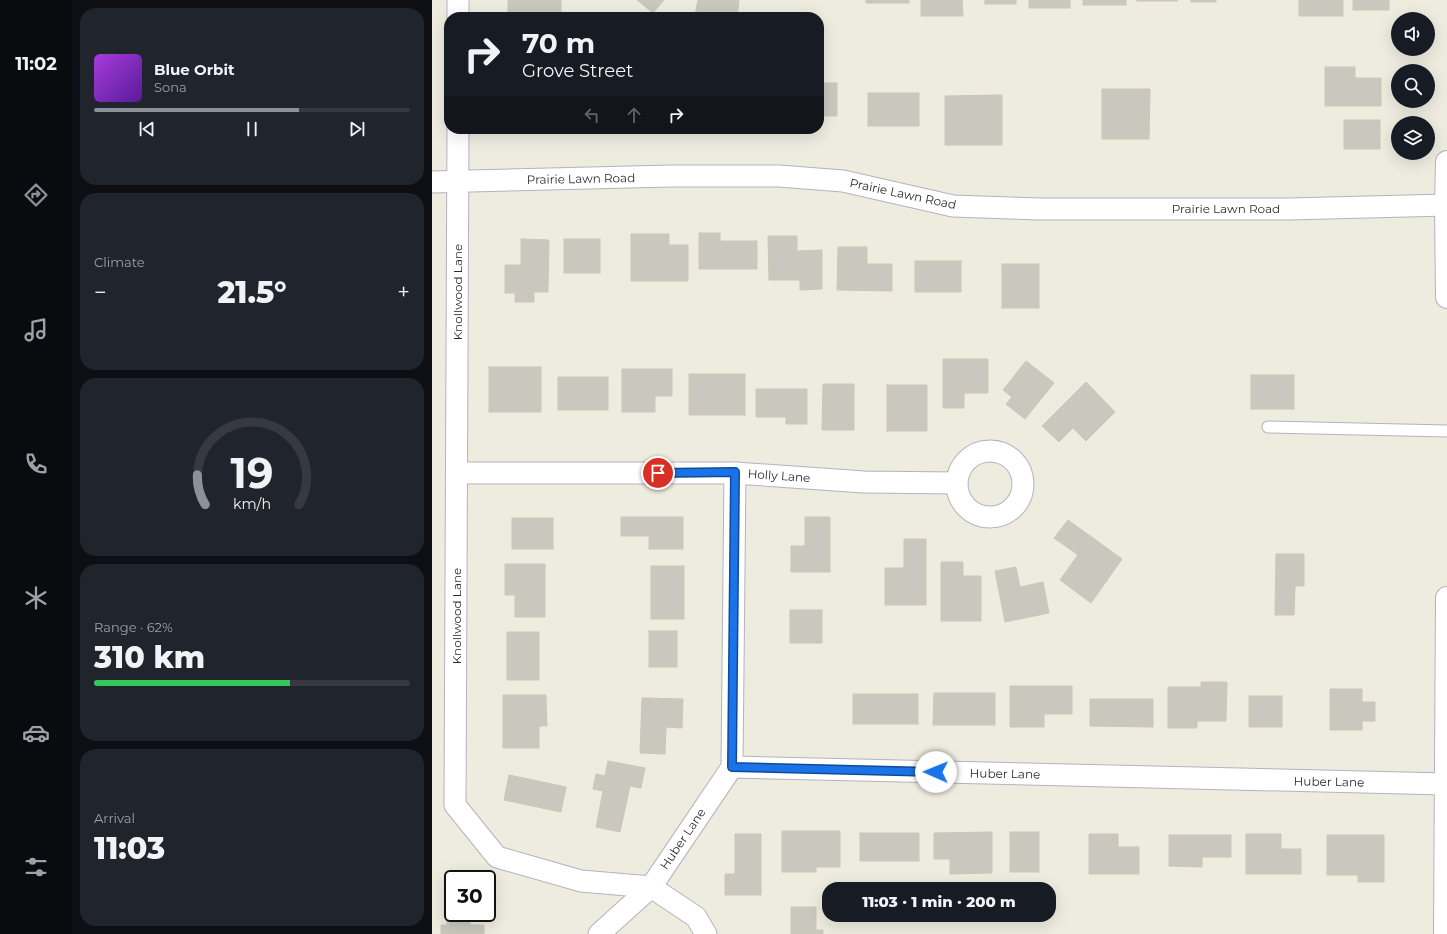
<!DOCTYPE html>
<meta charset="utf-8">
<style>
:root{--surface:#171b24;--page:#20242c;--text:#f1f3f6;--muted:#9ea1a6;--line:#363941;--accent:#8c9099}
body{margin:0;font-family:Montserrat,sans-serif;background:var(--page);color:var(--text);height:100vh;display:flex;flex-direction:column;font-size:15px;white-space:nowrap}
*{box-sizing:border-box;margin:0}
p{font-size:13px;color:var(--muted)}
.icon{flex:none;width:22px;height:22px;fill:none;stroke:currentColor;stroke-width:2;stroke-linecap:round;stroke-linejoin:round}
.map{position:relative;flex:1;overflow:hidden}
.sheet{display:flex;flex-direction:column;gap:8px;padding:8px;background:#0d0f14;width:360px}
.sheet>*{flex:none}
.guide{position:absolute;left:12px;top:12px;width:380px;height:122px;border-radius:16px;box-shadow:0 4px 16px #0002;background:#171b24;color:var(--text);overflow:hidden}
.buttons{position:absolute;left:959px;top:12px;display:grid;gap:8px}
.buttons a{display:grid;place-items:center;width:44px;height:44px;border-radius:50%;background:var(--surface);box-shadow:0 4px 16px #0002;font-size:20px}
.speed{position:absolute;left:12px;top:870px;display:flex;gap:8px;font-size:20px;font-weight:700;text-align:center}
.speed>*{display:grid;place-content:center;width:52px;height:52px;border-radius:50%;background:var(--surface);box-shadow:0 4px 16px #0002;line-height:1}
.speed .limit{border:2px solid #111;border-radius:6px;background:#fff;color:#111}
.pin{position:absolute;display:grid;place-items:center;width:34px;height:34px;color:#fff;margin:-17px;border:2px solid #fff;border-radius:50%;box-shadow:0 1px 4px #0007}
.me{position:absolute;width:44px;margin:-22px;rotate:271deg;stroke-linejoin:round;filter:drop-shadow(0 0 3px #0008)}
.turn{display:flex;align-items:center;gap:14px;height:84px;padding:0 12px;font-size:18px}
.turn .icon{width:52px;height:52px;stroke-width:2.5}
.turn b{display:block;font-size:28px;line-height:34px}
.lanes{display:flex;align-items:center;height:38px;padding:0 12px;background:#0003;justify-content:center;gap:20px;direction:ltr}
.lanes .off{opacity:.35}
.big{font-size:30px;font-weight:800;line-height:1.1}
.sheet .widget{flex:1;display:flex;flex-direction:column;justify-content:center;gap:6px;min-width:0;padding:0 14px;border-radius:16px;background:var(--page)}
.sheet .dial{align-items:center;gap:0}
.dial svg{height:104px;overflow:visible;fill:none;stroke:var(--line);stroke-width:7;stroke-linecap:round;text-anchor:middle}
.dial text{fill:var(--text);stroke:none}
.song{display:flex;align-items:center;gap:12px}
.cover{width:48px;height:48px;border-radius:6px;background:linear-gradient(135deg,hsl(280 70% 55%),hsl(270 70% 35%))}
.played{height:4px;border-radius:2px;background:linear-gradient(90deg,var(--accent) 65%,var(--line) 65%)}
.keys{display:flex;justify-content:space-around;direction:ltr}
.heat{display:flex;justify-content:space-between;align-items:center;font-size:22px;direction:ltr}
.charge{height:6px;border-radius:3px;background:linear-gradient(90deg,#34c759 62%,var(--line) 0)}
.trip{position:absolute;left:390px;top:882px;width:234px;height:40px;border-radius:16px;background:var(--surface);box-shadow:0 4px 16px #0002;font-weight:800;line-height:40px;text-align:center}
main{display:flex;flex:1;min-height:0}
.tabs{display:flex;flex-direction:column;width:72px;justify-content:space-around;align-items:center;background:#090b0e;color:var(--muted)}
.tabs .icon{width:28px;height:28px}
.tabs .selected{color:var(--accent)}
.tabs b{font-size:18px;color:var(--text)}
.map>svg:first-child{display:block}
.building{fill:#cac7be;stroke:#cac7b8}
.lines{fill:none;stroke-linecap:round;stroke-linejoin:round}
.lane-casing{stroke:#b3b3c0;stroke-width:13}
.street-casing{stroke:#b3b3c0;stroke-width:23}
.secondary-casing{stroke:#b3b3c0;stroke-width:24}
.lane{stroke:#fff;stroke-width:11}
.street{stroke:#fff;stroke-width:21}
.secondary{stroke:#fff;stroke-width:22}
.route-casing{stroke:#114b97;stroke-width:10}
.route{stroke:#1a73e8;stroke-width:7}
.labels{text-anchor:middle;stroke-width:3;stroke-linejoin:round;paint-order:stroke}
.street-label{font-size:12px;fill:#2d2d2d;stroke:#fff}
</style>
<main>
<nav class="tabs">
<b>11:02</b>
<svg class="icon selected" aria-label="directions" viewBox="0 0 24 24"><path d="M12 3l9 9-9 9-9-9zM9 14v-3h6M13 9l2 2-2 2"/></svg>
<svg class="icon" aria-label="music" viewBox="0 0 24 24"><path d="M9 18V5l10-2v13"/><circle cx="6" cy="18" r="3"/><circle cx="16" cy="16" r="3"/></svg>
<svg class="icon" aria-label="phone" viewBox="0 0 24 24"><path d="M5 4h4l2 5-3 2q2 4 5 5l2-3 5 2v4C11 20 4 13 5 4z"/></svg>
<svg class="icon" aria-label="climate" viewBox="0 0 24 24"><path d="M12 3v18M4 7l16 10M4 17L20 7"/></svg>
<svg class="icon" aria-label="car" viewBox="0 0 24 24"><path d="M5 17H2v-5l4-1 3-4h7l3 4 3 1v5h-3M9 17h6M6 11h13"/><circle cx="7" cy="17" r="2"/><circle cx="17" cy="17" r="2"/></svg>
<svg class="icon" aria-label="filters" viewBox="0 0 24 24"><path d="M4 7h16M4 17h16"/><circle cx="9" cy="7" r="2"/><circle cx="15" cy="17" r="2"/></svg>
</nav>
<section class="sheet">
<div class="widget">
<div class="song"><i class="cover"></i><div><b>Blue Orbit</b><p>Sona</p></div></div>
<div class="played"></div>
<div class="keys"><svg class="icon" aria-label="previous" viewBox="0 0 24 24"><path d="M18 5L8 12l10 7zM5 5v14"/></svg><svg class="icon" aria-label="pause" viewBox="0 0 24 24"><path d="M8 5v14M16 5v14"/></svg><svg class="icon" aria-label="next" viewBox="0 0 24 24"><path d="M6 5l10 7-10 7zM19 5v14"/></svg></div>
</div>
<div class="widget"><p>Climate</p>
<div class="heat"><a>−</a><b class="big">21.5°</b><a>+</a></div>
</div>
<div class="widget dial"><svg viewBox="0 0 100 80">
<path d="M14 69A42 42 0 1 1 86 69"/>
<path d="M14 69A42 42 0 0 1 8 46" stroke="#8c9099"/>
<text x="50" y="56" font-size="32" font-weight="700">19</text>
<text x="50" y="72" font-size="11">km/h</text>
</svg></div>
<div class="widget"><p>Range · 62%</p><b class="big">310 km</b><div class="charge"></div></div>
<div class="widget"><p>Arrival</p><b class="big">11:03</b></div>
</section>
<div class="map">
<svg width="1015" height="934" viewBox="0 0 1015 934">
<rect width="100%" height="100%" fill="#eeebdf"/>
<g class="building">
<path d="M 76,0 L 129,0 L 129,17 L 86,17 L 86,15 L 76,15 Z"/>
<path d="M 205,0 L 232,0 L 221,13 Z"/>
<path d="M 266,0 L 307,0 L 305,17 L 275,17 L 263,15 Z"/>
<rect x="434" y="0" width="43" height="3"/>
<path d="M 489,0 L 530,0 L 531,16 L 489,16 Z"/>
<rect x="553" y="0" width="31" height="4"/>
<rect x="597" y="0" width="41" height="8"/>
<rect x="651" y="0" width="43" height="5"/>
<rect x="705" y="0" width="40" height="1"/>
<rect x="759" y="0" width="25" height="2"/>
<rect x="867" y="0" width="44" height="16"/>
<rect x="921" y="0" width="36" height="10"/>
<path d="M 893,67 L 923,67 L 923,78 L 949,78 L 949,106 L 893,106 Z"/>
<rect x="387" y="83" width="18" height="33"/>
<path d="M 670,89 L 718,89 L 717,139 L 670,139 Z"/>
<rect x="436" y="93" width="51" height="33"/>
<path d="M 570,95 L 570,145 L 513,145 L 513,96 Z"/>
<rect x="912" y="120" width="36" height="29"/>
<path d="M 267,233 L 288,233 L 288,241 L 325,241 L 325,269 L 267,269 Z"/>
<path d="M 199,234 L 237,234 L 237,245 L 256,245 L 256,281 L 199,281 Z"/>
<path d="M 336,236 L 365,236 L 365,251 L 390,250 L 390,289 L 368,290 L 368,280 L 337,280 Z"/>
<path d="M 89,239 L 117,240 L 116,292 L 102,292 L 102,302 L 83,302 L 83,293 L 73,293 L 73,265 L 89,265 Z"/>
<rect x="132" y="239" width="36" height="34"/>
<path d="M 406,247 L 435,247 L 435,264 L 460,264 L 460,291 L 405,290 Z"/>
<rect x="483" y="261" width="46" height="31"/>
<rect x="570" y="264" width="37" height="44"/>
<path d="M 511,359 L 556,359 L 556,393 L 532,393 L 532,408 L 511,408 Z"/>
<path d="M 594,361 L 622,383 L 593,419 L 574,404 L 580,397 L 571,390 Z"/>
<rect x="57" y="367" width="52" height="45"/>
<path d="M 190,369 L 240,369 L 240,396 L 223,396 L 223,412 L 190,412 Z"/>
<rect x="257" y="374" width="56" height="41"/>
<rect x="819" y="375" width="43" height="34"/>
<rect x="126" y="377" width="50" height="33"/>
<path d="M 654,382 L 683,412 L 654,441 L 641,428 L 627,442 L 610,426 Z"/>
<path d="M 391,384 L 422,384 L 422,430 L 390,430 Z"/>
<rect x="455" y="385" width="40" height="46"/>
<path d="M 324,389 L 375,389 L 375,424 L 354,424 L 354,417 L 324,417 Z"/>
<path d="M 189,517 L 251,517 L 251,549 L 217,549 L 217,536 L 189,536 Z"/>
<path d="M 373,517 L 398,517 L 398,572 L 359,572 L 359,546 L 373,546 Z"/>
<rect x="80" y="518" width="41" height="31"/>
<path d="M 636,520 L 690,559 L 659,603 L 628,580 L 646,555 L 622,538 Z"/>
<path d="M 472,539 L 494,539 L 494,605 L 453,605 L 453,568 L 472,568 Z"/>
<path d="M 844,554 L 872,554 L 872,586 L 863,586 L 862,615 L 843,615 Z"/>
<path d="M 509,562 L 531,562 L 531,576 L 549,576 L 549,621 L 509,621 Z"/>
<path d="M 73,564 L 113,564 L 113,617 L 83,617 L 83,595 L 73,595 Z"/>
<rect x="219" y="566" width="33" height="53"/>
<path d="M 584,567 L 588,587 L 611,582 L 617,613 L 573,622 L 563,571 Z"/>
<rect x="358" y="610" width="32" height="33"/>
<rect x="217" y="631" width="28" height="36"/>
<rect x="75" y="632" width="32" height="48"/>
<path d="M 769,682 L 795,682 L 794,721 L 765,721 L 765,728 L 736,728 L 736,687 L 769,687 Z"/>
<path d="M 578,686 L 640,686 L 640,714 L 612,714 L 612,727 L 578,727 Z"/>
<path d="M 898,689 L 930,689 L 930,702 L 943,702 L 943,721 L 930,721 L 930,730 L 898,730 Z"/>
<path d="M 502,693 L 563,693 L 563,725 L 501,725 Z"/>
<rect x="421" y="694" width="65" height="30"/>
<path d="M 71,695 L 114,695 L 115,726 L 107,726 L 107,748 L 71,748 Z"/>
<rect x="817" y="696" width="33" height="31"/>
<path d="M 210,698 L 251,699 L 250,728 L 234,727 L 233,754 L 208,753 Z"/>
<path d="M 658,699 L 721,699 L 721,727 L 658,726 Z"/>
<path d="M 176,761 L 213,768 L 209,788 L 198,786 L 188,832 L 164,827 L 171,791 L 161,789 L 164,774 L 173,776 Z"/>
<path d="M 77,775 L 134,787 L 129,812 L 72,800 Z"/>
<path d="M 350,831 L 408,831 L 408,867 L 384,867 L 384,872 L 350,872 Z"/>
<path d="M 560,832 L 560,873 L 518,874 L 518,859 L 502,859 L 502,833 Z"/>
<rect x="578" y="832" width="29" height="40"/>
<rect x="428" y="833" width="59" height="28"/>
<path d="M 303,834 L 329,834 L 329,895 L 293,895 L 293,874 L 303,874 Z"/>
<path d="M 657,834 L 686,834 L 686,847 L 707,847 L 707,874 L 657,874 Z"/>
<path d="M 814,834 L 849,834 L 849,849 L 869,849 L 869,874 L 814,874 Z"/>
<path d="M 737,835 L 799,835 L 799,857 L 770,857 L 770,867 L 737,866 Z"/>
<path d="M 895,835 L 952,835 L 952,882 L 926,882 L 926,875 L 895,875 Z"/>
<path d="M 15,899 L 21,899 L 21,913 L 38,913 L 38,925 L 52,925 L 52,934 L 9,934 L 9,925 L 15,925 Z"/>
<path d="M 359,907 L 384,907 L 384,930 L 391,930 L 391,934 L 359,934 Z"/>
</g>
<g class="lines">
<g class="lane-casing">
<path id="lane" d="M 836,427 L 1015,431"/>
</g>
<g class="street-casing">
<g id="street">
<path d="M 26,0 L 26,17"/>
<path d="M 26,129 L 23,805 L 65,857 L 149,881 L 219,887 L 264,917 L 274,934"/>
<path d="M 0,182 L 239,176 L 347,176 L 411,181 L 521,206 L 608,209 L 857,209 L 1015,205"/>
<circle cx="558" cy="484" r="33"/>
<path d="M 26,473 L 303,473 L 432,482 L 525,483"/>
<path d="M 300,767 L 303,473"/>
<path d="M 167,934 L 219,887 L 300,767 L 1013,784"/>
</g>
</g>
<g class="secondary-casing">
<g id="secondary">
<path d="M 1015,162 L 1014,205 L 1015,297"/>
<path d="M 1013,934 L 1015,598"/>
</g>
</g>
<use href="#lane" class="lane"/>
<use href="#street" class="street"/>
<use href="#secondary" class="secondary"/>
</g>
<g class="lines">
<g class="route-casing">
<path id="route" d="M 226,473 L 303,472 L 300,767 L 504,772"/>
</g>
<use href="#route" class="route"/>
</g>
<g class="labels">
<g class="street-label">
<text transform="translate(149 179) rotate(-1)" y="4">Prairie Lawn Road</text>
<text transform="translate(471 194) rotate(12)" y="4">Prairie Lawn Road</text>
<text x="794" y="213">Prairie Lawn Road</text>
<text transform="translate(26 292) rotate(-90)" y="4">Knollwood Lane</text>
<text transform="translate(347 476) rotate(4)" y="4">Holly Lane</text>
<text transform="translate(25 616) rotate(-90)" y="4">Knollwood Lane</text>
<text transform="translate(573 774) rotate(1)" y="4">Huber Lane</text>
<text transform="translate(897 782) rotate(1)" y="4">Huber Lane</text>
<text transform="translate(251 839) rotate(-56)" y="4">Huber Lane</text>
</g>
</g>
</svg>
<div class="buttons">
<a><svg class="icon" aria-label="sound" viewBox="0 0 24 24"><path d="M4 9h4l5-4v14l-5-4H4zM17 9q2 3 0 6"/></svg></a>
<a><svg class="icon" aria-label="search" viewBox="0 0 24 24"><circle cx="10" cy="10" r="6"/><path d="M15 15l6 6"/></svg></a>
<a><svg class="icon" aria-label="layers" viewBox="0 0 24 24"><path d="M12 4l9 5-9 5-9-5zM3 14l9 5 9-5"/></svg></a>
</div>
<div class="speed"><div class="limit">30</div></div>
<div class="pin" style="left:226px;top:473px;background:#d93025"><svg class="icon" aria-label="arrive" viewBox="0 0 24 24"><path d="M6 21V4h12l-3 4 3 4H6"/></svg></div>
<svg class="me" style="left:504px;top:772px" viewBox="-20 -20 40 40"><circle r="19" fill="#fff"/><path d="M0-13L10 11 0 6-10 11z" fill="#1a73e8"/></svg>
<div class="trip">11:03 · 1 min · 200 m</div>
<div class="guide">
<div class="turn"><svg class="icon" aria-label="right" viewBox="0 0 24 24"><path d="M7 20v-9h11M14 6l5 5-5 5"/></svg><div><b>70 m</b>Grove Street</div></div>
<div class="lanes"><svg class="icon off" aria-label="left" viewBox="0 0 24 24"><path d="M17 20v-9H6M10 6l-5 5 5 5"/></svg><svg class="icon off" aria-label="ahead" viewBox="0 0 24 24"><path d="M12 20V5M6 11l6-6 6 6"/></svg><svg class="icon" aria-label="right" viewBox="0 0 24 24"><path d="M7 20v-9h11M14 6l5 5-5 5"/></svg></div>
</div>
</div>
</main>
